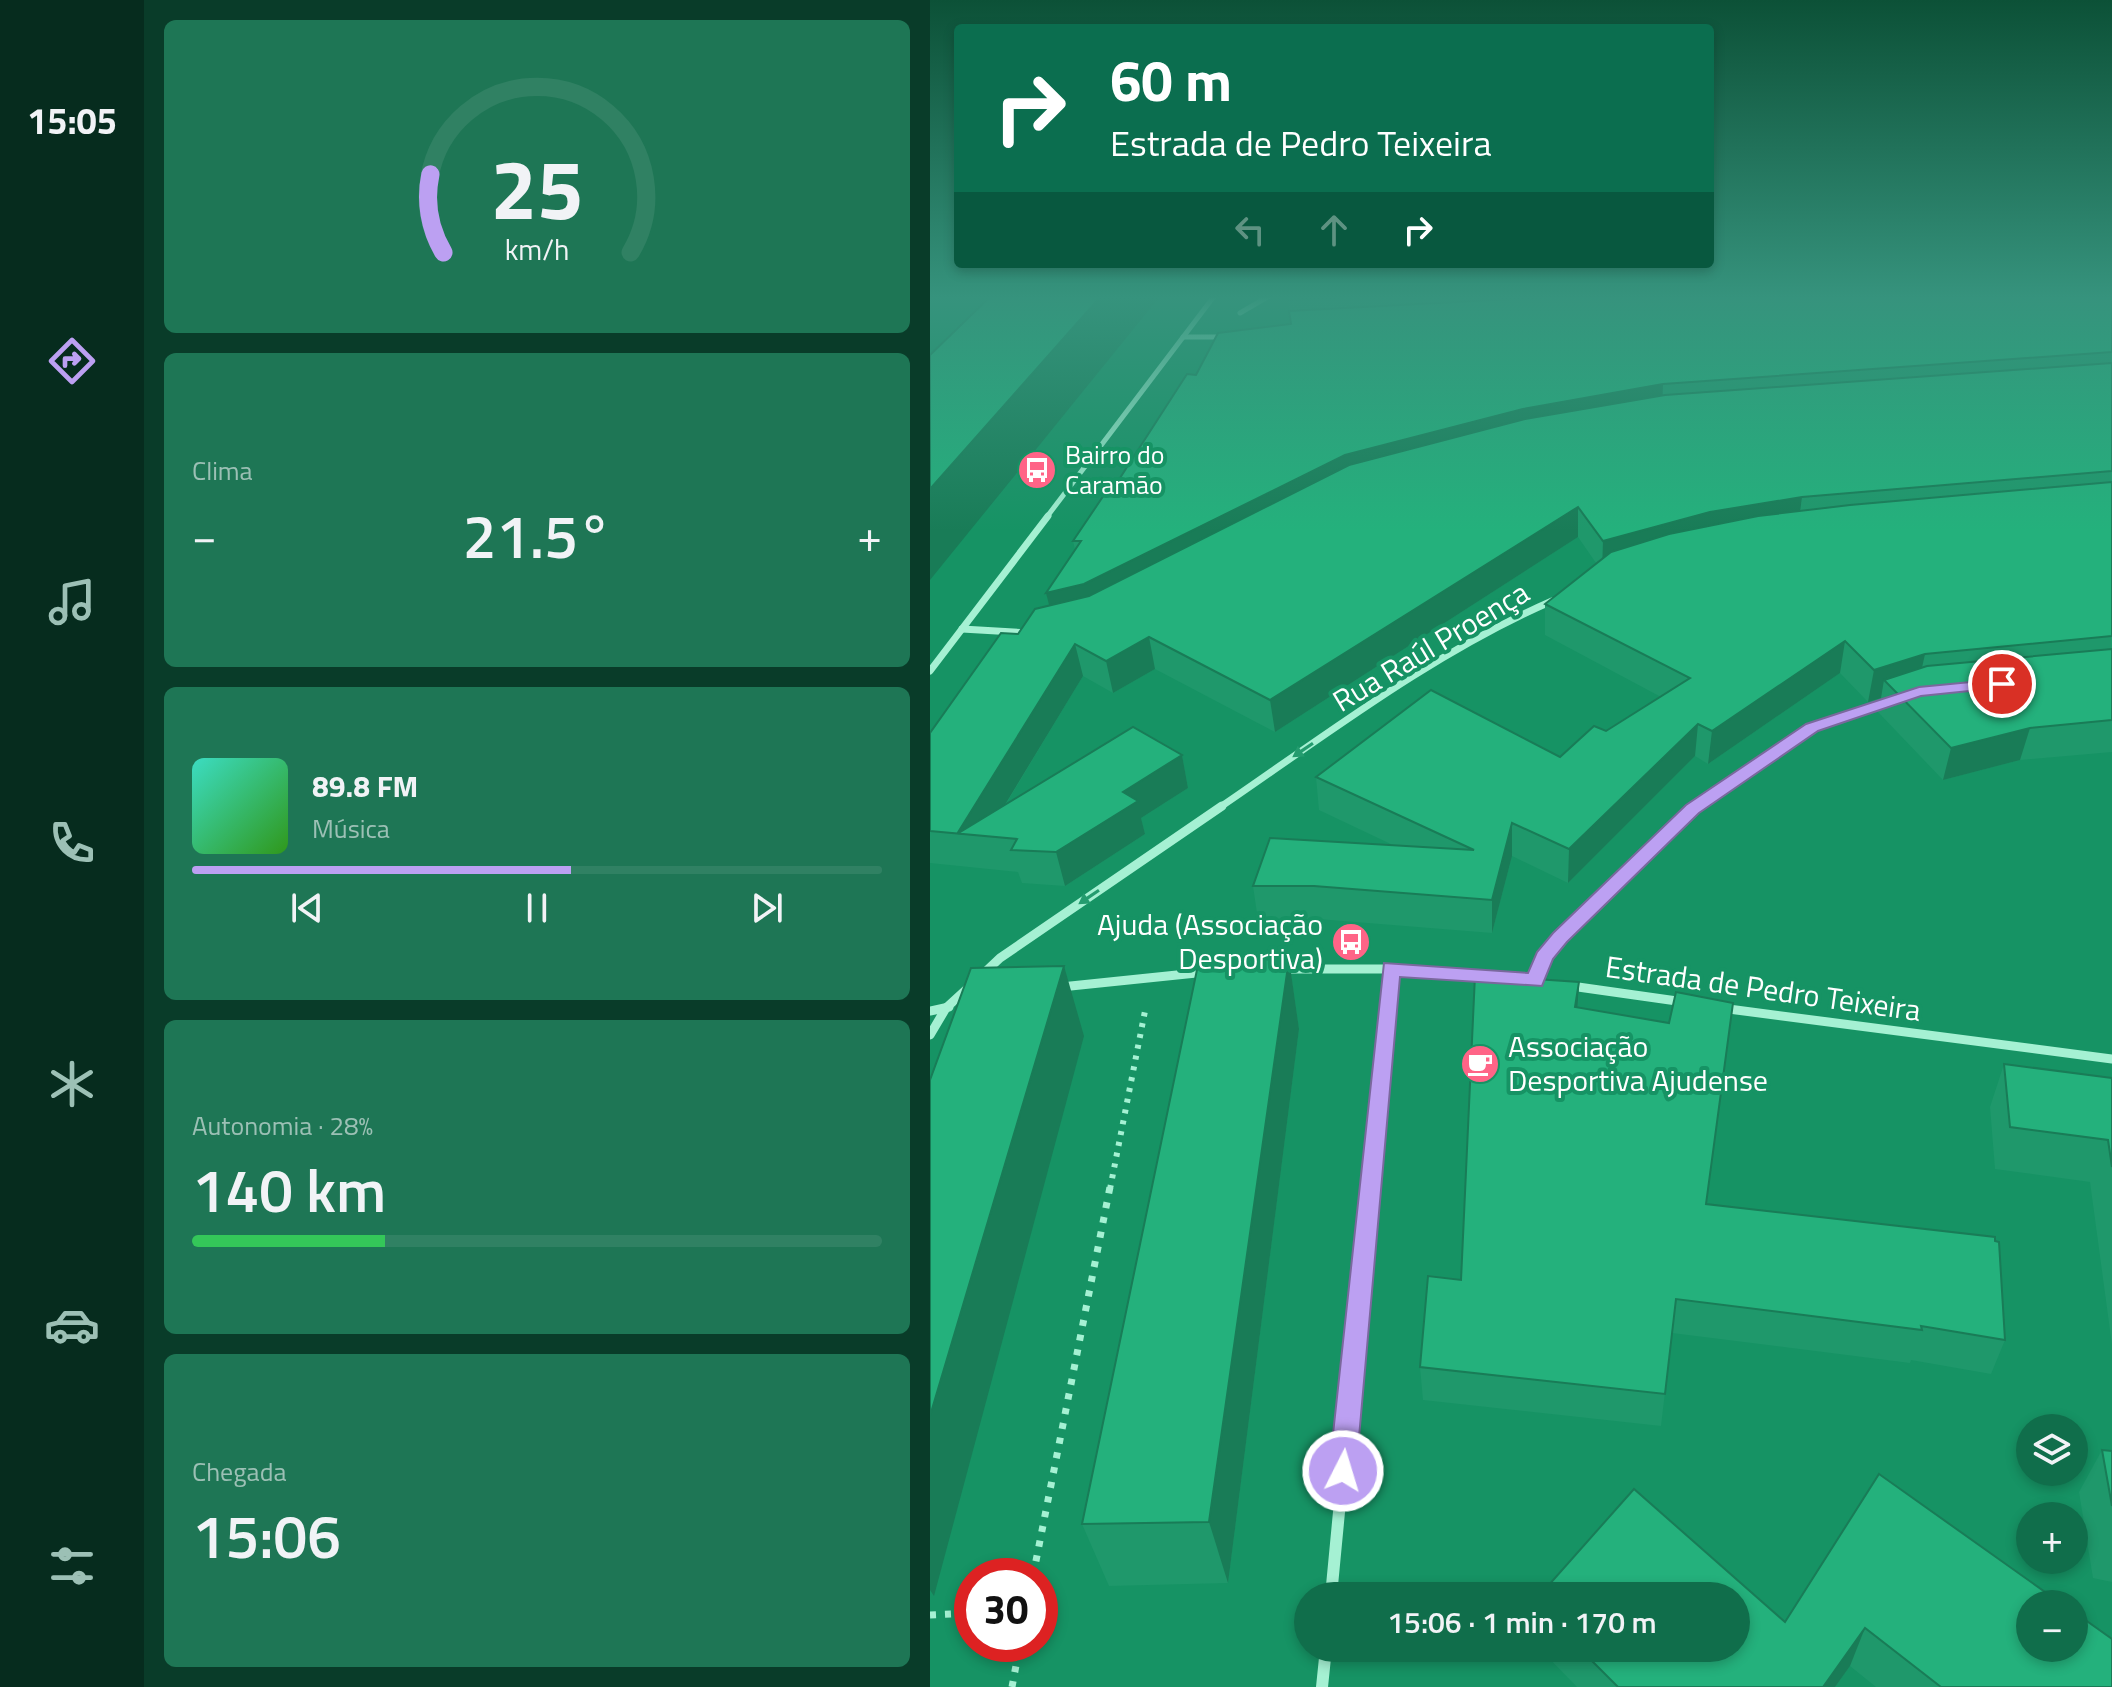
<!DOCTYPE html>
<html lang="pt">
<meta charset="utf-8">
<style>
:root{--surface:#106e4b;--page:#1e7655;--text:#f1f3f6;--muted:#9cc0b5;--line:#308163;--accent:#bca0f2}
body{margin:0;font-family:"Titillium Web",sans-serif;background:var(--page);color:var(--text);height:100vh;display:flex;flex-direction:column;font-size:30px;white-space:nowrap}
*{box-sizing:border-box;margin:0}
p{font-size:26px;color:var(--muted)}
.icon{flex:none;width:44px;height:44px;fill:none;stroke:currentColor;stroke-width:2;stroke-linecap:round;stroke-linejoin:round}
.map{position:relative;flex:1;overflow:hidden}
.panel{display:flex;flex-direction:column;gap:20px;padding:20px;background:#093c29;width:786px}
.panel>*{flex:none}
.banner{position:absolute;left:24px;top:24px;width:760px;height:244px;border-radius:8px;box-shadow:0 4px 12px #0003;background:#0b6e4f;color:#fff;overflow:hidden}
.tools{position:absolute;left:1086px;top:1414px;display:grid;gap:16px}
.tools a{display:grid;place-items:center;width:72px;height:72px;border-radius:50%;background:var(--surface);box-shadow:0 4px 12px #0003;font-size:40px}
.speed{position:absolute;left:24px;top:1558px;display:flex;gap:16px;font-size:40px;font-weight:700;text-align:center}
.speed>*{display:grid;place-content:center;width:104px;height:104px;border-radius:50%;background:var(--surface);box-shadow:0 4px 12px #0003;line-height:1}
.speed .limit{border:12px solid #d22;background:#fff;color:#111}
.pin{position:absolute;display:grid;place-items:center;width:68px;height:68px;color:#fff;margin:-34px;border:4px solid #fff;border-radius:50%;box-shadow:0 2px 8px #0007}
.me{position:absolute;width:88px;margin:-44px;rotate:5deg;stroke-linejoin:round;filter:drop-shadow(0 0 6px #0008)}
.turn{display:flex;align-items:center;gap:28px;height:168px;padding:0 24px;font-size:36px}
.turn .icon{width:104px;height:104px;stroke-width:2.5}
.turn b{display:block;font-size:56px;line-height:68px}
.lanes{display:flex;align-items:center;height:76px;padding:0 24px;background:#0003;justify-content:center;gap:40px;direction:ltr}
.lanes .off{opacity:.35}
.big{font-size:60px;font-weight:600;line-height:1.1}
.panel .card{flex:1;display:flex;flex-direction:column;justify-content:center;gap:12px;min-width:0;padding:0 28px;border-radius:12px;background:var(--page)}
.panel .dial{align-items:center;gap:0}
.dial svg{height:208px;overflow:visible;fill:none;stroke:var(--line);stroke-width:7;stroke-linecap:round;text-anchor:middle}
.dial text{fill:var(--text);stroke:none}
.song{display:flex;align-items:center;gap:24px}
.cover{width:96px;height:96px;border-radius:12px;background:linear-gradient(135deg,hsl(170 70% 55%),hsl(110 70% 35%))}
.played{height:8px;border-radius:4px;background:linear-gradient(90deg,var(--accent) 55%,var(--line) 55%)}
.keys{display:flex;justify-content:space-around;direction:ltr}
.heat{display:flex;justify-content:space-between;align-items:center;font-size:44px;direction:ltr}
.charge{height:12px;border-radius:6px;background:linear-gradient(90deg,#34c759 28%,var(--line) 0)}
.trip{position:absolute;left:364px;top:1582px;width:456px;height:80px;border-radius:40px;background:var(--surface);box-shadow:0 4px 12px #0003;font-weight:600;line-height:80px;text-align:center}
main{display:flex;flex:1;min-height:0}
.tab-bar{display:flex;flex-direction:column;width:144px;justify-content:space-around;align-items:center;background:#062c1e;color:var(--muted)}
.tab-bar .icon{width:56px;height:56px}
.tab-bar .current{color:var(--accent)}
.tab-bar b{font-size:36px;color:var(--text)}
.map>svg:first-child{display:block}
.lines{fill:none;stroke-linecap:round;stroke-linejoin:round}
.path-far1{stroke:#a5f1d3;stroke-width:6;stroke-dasharray:4 7;stroke-linecap:butt}
.path{stroke:#a5f1d3;stroke-width:7;stroke-dasharray:6 9;stroke-linecap:butt}
.street-far3{stroke:#a5f1d3;stroke-width:5}
.street-far2{stroke:#a5f1d3;stroke-width:7}
.street-far1{stroke:#a5f1d3;stroke-width:9}
.street{stroke:#a5f1d3;stroke-width:12}
.wall{fill:#1f986b}
.shaded-wall{fill:#197c57}
.building{fill:#24b17c;stroke:#197c57;stroke-width:2}
.oneway{fill:#249c6f}
.route{fill:#bca0f2;stroke:#7a689d;stroke-width:2}
.labels{text-anchor:middle;stroke-width:8;stroke-linejoin:round;paint-order:stroke}
.far-poi-label{font-size:26px;fill:#fff;stroke:#169364;text-anchor:start}
.street-label{font-size:30px;fill:#fff;stroke:#169364}
.poi-label{font-size:30px;fill:#fff;stroke:#169364;text-anchor:end}
</style>
<main>
<nav class="tab-bar">
<b>15:05</b>
<svg class="icon current" aria-label="directions" viewBox="0 0 24 24"><path d="M12 3l9 9-9 9-9-9zM9 14v-3h6M13 9l2 2-2 2"/></svg>
<svg class="icon" aria-label="music" viewBox="0 0 24 24"><path d="M9 18V5l10-2v13"/><circle cx="6" cy="18" r="3"/><circle cx="16" cy="16" r="3"/></svg>
<svg class="icon" aria-label="phone" viewBox="0 0 24 24"><path d="M5 4h4l2 5-3 2q2 4 5 5l2-3 5 2v4C11 20 4 13 5 4z"/></svg>
<svg class="icon" aria-label="climate" viewBox="0 0 24 24"><path d="M12 3v18M4 7l16 10M4 17L20 7"/></svg>
<svg class="icon" aria-label="car" viewBox="0 0 24 24"><path d="M5 17H2v-5l4-1 3-4h7l3 4 3 1v5h-3M9 17h6M6 11h13"/><circle cx="7" cy="17" r="2"/><circle cx="17" cy="17" r="2"/></svg>
<svg class="icon" aria-label="filters" viewBox="0 0 24 24"><path d="M4 7h16M4 17h16"/><circle cx="9" cy="7" r="2"/><circle cx="15" cy="17" r="2"/></svg>
</nav>
<section class="panel">
<div class="card dial"><svg viewBox="0 0 100 80">
<path d="M14 69A42 42 0 1 1 86 69"/>
<path d="M14 69A42 42 0 0 1 9 39" stroke="#bca0f2"/>
<text x="50" y="56" font-size="32" font-weight="700">25</text>
<text x="50" y="72" font-size="11">km/h</text>
</svg></div>
<div class="card"><p>Clima</p>
<div class="heat"><a>−</a><b class="big">21.5°</b><a>+</a></div>
</div>
<div class="card">
<div class="song"><i class="cover"></i><div><b>89.8 FM</b><p>Música</p></div></div>
<div class="played"></div>
<div class="keys"><svg class="icon" aria-label="previous" viewBox="0 0 24 24"><path d="M18 5L8 12l10 7zM5 5v14"/></svg><svg class="icon" aria-label="pause" viewBox="0 0 24 24"><path d="M8 5v14M16 5v14"/></svg><svg class="icon" aria-label="next" viewBox="0 0 24 24"><path d="M6 5l10 7-10 7zM19 5v14"/></svg></div>
</div>
<div class="card"><p>Autonomia · 28%</p><b class="big">140 km</b><div class="charge"></div></div>
<div class="card"><p>Chegada</p><b class="big">15:06</b></div>
</section>
<div class="map">
<svg width="1182" height="1687" viewBox="0 0 1182 1687">
<rect width="100%" height="100%" fill="#169364"/>
<g class="lines">
<path class="path-far1" d="M 180,1189 L 215,1011"/>
<g class="path">
<path d="M 103,1576 L 180,1187"/>
<path d="M 0,1615 L 42,1613"/>
<path d="M 82,1687 L 90,1644"/>
</g>
<g class="street-far3">
<path d="M 310,313 L 341,295"/>
<path d="M 253,337 L 295,337"/>
<path d="M 116,518 L 285,295"/>
</g>
<g class="street-far2">
<path d="M 32,629 L 99,633"/>
<path d="M 0,671 L 118,516"/>
<path d="M 289,808 C 396,735 503,653 622,601"/>
<path d="M 764,808 L 882,727 L 957,702"/>
</g>
<g class="street-far1">
<path d="M 350,969 L 461,969 L 576,978"/>
<path d="M 52,975 L 70,958 L 292,806"/>
<path d="M 605,981 L 614,957 L 630,937 L 767,806"/>
<path d="M 641,986 L 754,1002"/>
<path d="M 131,987 L 276,972"/>
<path d="M 791,1008 L 1182,1059"/>
<path d="M 0,1011 L 19,1007"/>
<path d="M 0,1035 L 16,1008 L 39,987"/>
<path d="M 440,1189 L 461,969"/>
</g>
<g class="street">
<path d="M 401,1596 L 440,1187"/>
<path d="M 392,1687 L 396,1648"/>
</g>
</g>
<g class="wall">
<path d="M 358,295 L 1182,295 L 1182,752 L 1090,760 L 1013,780 L 948,712 L 951,698 L 938,702 L 910,673 L 778,764 L 765,756 L 638,883 L 582,856 L 562,933 L 388,919 L 328,920 L 323,886 L 465,846 L 389,810 L 386,777 L 630,757 L 676,731 L 731,697 L 615,635 L 615,604 L 666,563 L 648,537 L 345,732 L 225,669 L 183,693 L 153,676 L 76,804 L 252,755 L 258,788 L 211,818 L 215,834 L 135,886 L 92,883 L 88,872 L 0,863 L 0,733 L 88,634 L 119,605 L 145,550 L 143,541 L 179,495 L 266,375 L 361,324 Z"/>
<path d="M 359,959 L 369,1029 L 298,1583 L 179,1586 L 152,1524 Z"/>
<path d="M 649,982 L 648,1008 L 776,1204 L 1075,1340 L 1061,1374 L 981,1360 L 980,1363 L 742,1333 L 731,1426 L 493,1400 L 490,1367 L 531,1280 Z"/>
<path d="M 1074,1064 L 1182,1078 L 1182,1345 L 1160,1182 L 1065,1169 L 1060,1107 Z"/>
<path d="M 1172,1450 L 1182,1451 L 1182,1582 L 1163,1578 L 1149,1492 Z"/>
<path d="M 949,1474 L 1182,1687 L 946,1687 L 920,1666 L 905,1687 L 647,1687 L 609,1648 L 806,1648 L 855,1622 Z"/>
</g>
<g class="shaded-wall">
<path d="M 172,295 L 231,295 L 0,580 L 0,489 Z"/>
<path d="M 733,384 L 732,412 L 124,624 L 116,593 L 415,455 L 593,409 Z"/>
<path d="M 872,497 L 868,527 L 672,571 L 673,541 L 780,512 Z"/>
<path d="M 648,507 L 648,537 L 345,732 L 340,700 Z"/>
<path d="M 219,637 L 225,669 L 183,693 L 176,661 Z"/>
<path d="M 915,641 L 910,673 L 778,764 L 782,731 Z"/>
<path d="M 145,644 L 153,676 L 56,836 L 27,834 Z"/>
<path d="M 995,654 L 988,686 L 954,680 L 951,698 L 938,702 L 944,670 Z"/>
<path d="M 768,724 L 765,756 L 638,883 L 639,849 Z"/>
<path d="M 1100,728 L 1090,760 L 1013,780 L 1021,748 Z"/>
<path d="M 252,755 L 258,788 L 211,818 L 215,834 L 135,886 L 126,852 L 193,792 Z"/>
<path d="M 582,823 L 582,856 L 562,933 L 562,900 Z"/>
<path d="M 359,959 L 369,1029 L 298,1583 L 279,1522 Z"/>
<path d="M 134,966 L 154,1036 L 4,1596 L 0,1590 L 0,1416 Z"/>
<path d="M 649,982 L 647,1017 L 645,1007 Z"/>
<path d="M 935,1628 L 920,1666 L 905,1687 L 893,1687 Z"/>
</g>
<g class="building">
<path d="M 62,295 L 172,295 L 0,489 L 0,355 Z"/>
<path d="M 358,295 L 451,295 L 358,300 Z"/>
<path d="M 655,295 L 1182,295 L 1182,352 L 733,384 L 593,409 L 415,455 L 154,584 L 116,593 L 151,541 L 143,541 L 174,495 L 179,495 L 257,374 L 266,375 L 288,333 L 361,324 L 359,311 Z"/>
<path d="M 1182,363 L 1182,471 L 872,497 L 780,512 L 673,541 L 648,507 L 340,700 L 219,637 L 176,661 L 145,644 L 27,834 L 203,727 L 252,755 L 193,792 L 208,801 L 126,852 L 81,850 L 87,839 L 0,831 L 0,733 L 71,633 L 88,634 L 105,609 L 159,596 L 419,465 L 595,419 L 735,395 Z"/>
<path d="M 1182,482 L 1182,636 L 995,654 L 944,670 L 915,641 L 782,731 L 768,724 L 639,849 L 582,823 L 562,900 L 384,886 L 323,886 L 340,838 L 544,850 L 386,777 L 501,690 L 630,757 L 664,726 L 676,731 L 760,678 L 615,604 L 681,552 L 739,534 L 828,516 L 920,505 Z"/>
<path d="M 1182,649 L 1182,720 L 1100,728 L 1021,748 L 954,680 L 997,666 Z"/>
<path d="M 359,959 L 279,1522 L 152,1524 L 269,960 Z"/>
<path d="M 134,966 L 0,1416 L 0,1080 L 41,968 Z"/>
<path d="M 545,975 L 649,982 L 645,1007 L 739,1023 L 746,992 L 803,1003 L 776,1204 L 1065,1237 L 1065,1241 L 1069,1242 L 1075,1340 L 991,1326 L 992,1330 L 746,1299 L 735,1394 L 490,1367 L 498,1276 L 531,1280 Z"/>
<path d="M 1074,1064 L 1182,1078 L 1182,1167 L 1178,1140 L 1080,1127 Z"/>
<path d="M 1172,1450 L 1182,1451 L 1182,1506 Z"/>
<path d="M 949,1474 L 1132,1604 L 1100,1604 L 1100,1648 L 1144,1648 L 1144,1612 L 1182,1639 L 1182,1687 L 1011,1687 L 935,1628 L 893,1687 L 688,1687 L 649,1648 L 806,1648 L 806,1596 L 609,1596 L 704,1489 L 855,1622 Z"/>
</g>
<defs><path id="oneway-solid" d="M-6-.8H1V-3.2L6.5 0L1 3.2V.8H-6Z" transform="scale(2)"/></defs>
<g class="oneway">
<use href="#oneway-solid" transform="translate(373 750) rotate(146)"/>
<use href="#oneway-solid" transform="translate(159 897) rotate(146)"/>
</g>
<linearGradient id="sky" x2="0" y2="1"><stop stop-color="#0c5137"/><stop offset="0.56" stop-color="#36937d"/><stop offset="1" stop-color="#36937d" stop-opacity="0"/></linearGradient>
<rect width="1182" height="531" fill="url(#sky)"/>
<path class="route" d="M 1072,679 L 1080,684 L 1078,687 L 991,696 L 888,731 L 769,813 L 637,942 L 623,959 L 612,986 L 470,977 L 426,1471 L 422,1480 L 413,1484 L 403,1480 L 399,1471 L 454,963 L 598,973 L 607,952 L 623,933 L 756,805 L 876,724 L 989,687 Z"/>
<defs>
<g id="bus-disc" transform="scale(2)"><circle r="9.5" fill="#ff6487" stroke="#169364"/><path d="M-5-6H5V4H4V6H2V4H-2V6H-4V4H-5ZM-3.5-4V0h7V-4ZM-3.5 1.2v1.5H-2V1.2ZM2 1.2v1.5H3.5V1.2Z" fill="#fff"/></g>
<g id="cafe-disc" transform="scale(2)"><circle r="9.5" fill="#ff6487" stroke="#169364"/><path d="M-5.5-4.5H6V0H3Q3 3.5 0 3.5H-2.5Q-5.5 3.5-5.5 0ZM3-3.2v2h1.7v-2ZM-6 4.5H4V6H-6Z" fill="#fff"/></g>
</defs>
<g fill-rule="evenodd">
<use href="#bus-disc" x="107" y="470"/>
<use href="#bus-disc" x="421" y="942"/>
<use href="#cafe-disc" x="550" y="1064"/>
</g>
<g class="labels">
<g class="far-poi-label">
<text x="135" y="464">Bairro do<tspan x="135" dy="30">Caramão</tspan></text>
</g>
<g class="street-label">
<text transform="translate(501 647) rotate(-31)" y="10">Rua Raúl Proença</text>
<text transform="translate(833 989) rotate(8)" y="10">Estrada de Pedro Teixeira</text>
</g>
<g class="poi-label">
<text x="393" y="935">Ajuda (Associação<tspan x="393" dy="34">Desportiva)</tspan></text>
<text x="578" y="1057" text-anchor="start">Associação<tspan x="578" dy="34">Desportiva Ajudense</tspan></text>
</g>
</g>
</svg>
<div class="tools">
<a><svg class="icon" aria-label="layers" viewBox="0 0 24 24"><path d="M12 4l9 5-9 5-9-5zM3 14l9 5 9-5"/></svg></a>
<a>+</a>
<a>−</a>
</div>
<div class="speed"><div class="limit">30</div></div>
<div class="pin" style="left:1072px;top:684px;background:#d93025"><svg class="icon" aria-label="arrive" viewBox="0 0 24 24"><path d="M6 21V4h12l-3 4 3 4H6"/></svg></div>
<svg class="me" style="left:413px;top:1471px" viewBox="-20 -20 40 40"><circle r="17" fill="#bca0f2" stroke="#fff" stroke-width="3"/><path d="M0-11L8 9 0 5-8 9z" fill="#fff"/></svg>
<div class="trip">15:06 · 1 min · 170 m</div>
<div class="banner">
<div class="turn"><svg class="icon" aria-label="right" viewBox="0 0 24 24"><path d="M7 20v-9h11M14 6l5 5-5 5"/></svg><div><b>60 m</b>Estrada de Pedro Teixeira</div></div>
<div class="lanes"><svg class="icon off" aria-label="left" viewBox="0 0 24 24"><path d="M17 20v-9H6M10 6l-5 5 5 5"/></svg><svg class="icon off" aria-label="ahead" viewBox="0 0 24 24"><path d="M12 20V5M6 11l6-6 6 6"/></svg><svg class="icon" aria-label="right" viewBox="0 0 24 24"><path d="M7 20v-9h11M14 6l5 5-5 5"/></svg></div>
</div>
</div>
</main>
